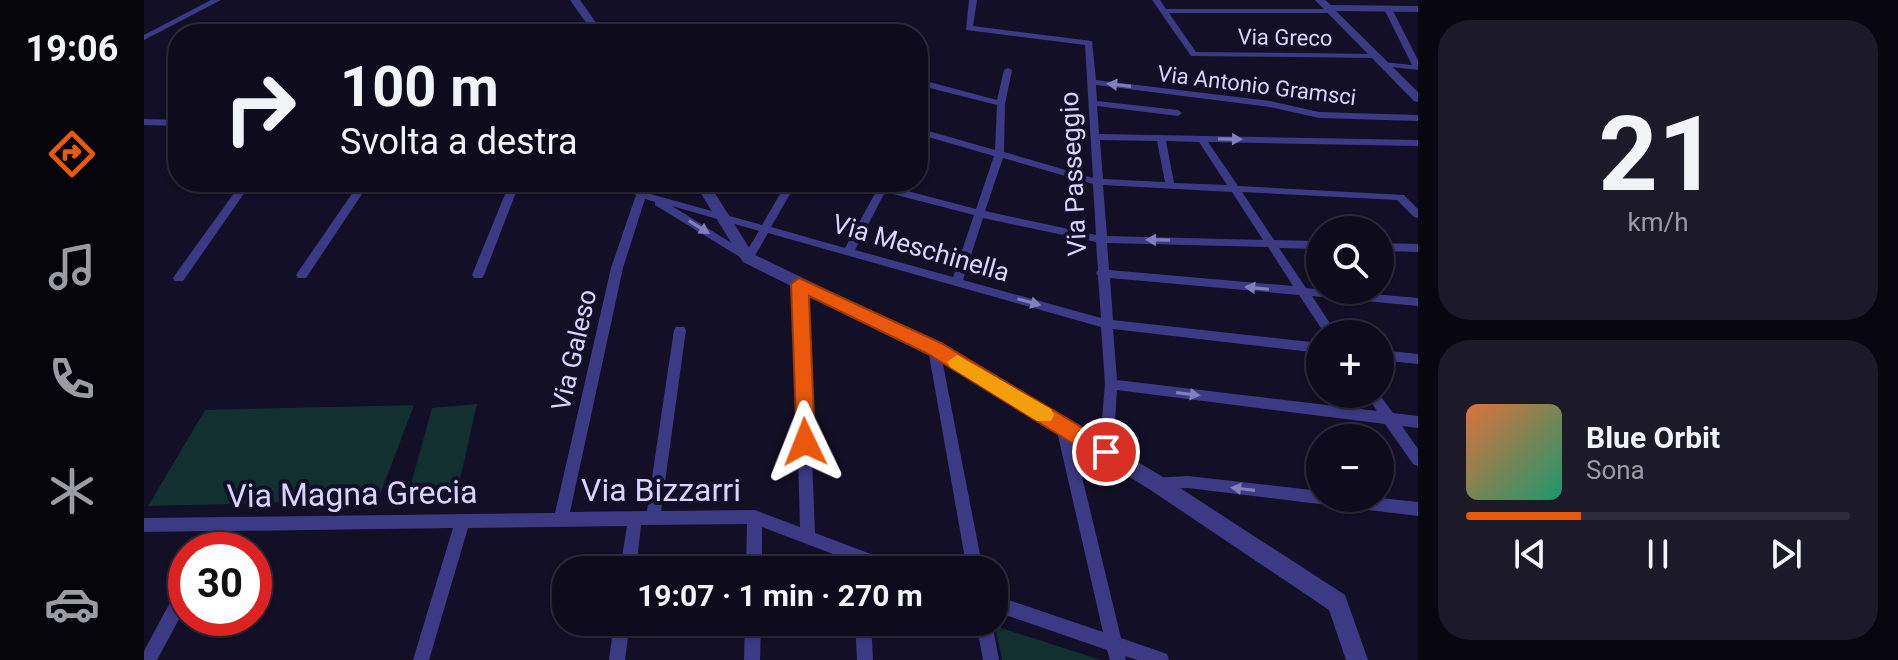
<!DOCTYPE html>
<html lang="it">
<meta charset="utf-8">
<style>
:root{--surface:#0e0b1c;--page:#1c1929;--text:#f1f3f6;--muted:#9b9ba3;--line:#2e2b3b;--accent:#ea580c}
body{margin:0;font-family:Roboto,sans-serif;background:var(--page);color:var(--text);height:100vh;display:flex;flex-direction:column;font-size:30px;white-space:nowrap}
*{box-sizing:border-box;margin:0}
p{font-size:26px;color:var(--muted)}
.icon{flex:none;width:44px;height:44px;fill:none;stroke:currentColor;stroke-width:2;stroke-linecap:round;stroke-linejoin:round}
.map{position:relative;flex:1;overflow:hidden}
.panel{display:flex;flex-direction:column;gap:20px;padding:20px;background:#08060f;width:480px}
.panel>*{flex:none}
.banner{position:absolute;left:24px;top:24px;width:760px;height:168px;border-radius:32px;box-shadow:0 2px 6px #0004,0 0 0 2px var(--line);background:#0e0b1c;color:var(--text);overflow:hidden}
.controls{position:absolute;left:1162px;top:216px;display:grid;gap:16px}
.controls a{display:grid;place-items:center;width:88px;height:88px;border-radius:50%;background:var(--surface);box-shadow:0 2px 6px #0004,0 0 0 2px var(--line);font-size:40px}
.speed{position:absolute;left:24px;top:532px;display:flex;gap:16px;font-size:40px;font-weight:700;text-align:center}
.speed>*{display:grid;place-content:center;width:104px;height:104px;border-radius:50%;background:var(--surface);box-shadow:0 2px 6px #0004,0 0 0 2px var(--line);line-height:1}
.speed .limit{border:12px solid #d22;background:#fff;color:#111}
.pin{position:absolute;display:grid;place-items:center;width:68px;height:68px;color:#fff;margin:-34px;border:4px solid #fff;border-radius:50%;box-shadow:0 2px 8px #0007}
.me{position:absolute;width:88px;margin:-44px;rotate:358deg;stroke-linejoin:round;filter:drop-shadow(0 0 6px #0008)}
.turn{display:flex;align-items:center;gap:28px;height:168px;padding:0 40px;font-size:36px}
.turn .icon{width:104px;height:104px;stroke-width:2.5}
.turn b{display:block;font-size:56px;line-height:68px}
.panel .tile{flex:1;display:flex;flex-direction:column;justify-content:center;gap:12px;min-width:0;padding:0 28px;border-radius:32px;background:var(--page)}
.panel .dial{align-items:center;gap:0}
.dial b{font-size:104px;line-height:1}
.song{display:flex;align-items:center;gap:24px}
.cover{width:96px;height:96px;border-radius:12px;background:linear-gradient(135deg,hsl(20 70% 55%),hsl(160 70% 35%))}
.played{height:8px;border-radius:4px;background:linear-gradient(90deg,var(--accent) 30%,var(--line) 30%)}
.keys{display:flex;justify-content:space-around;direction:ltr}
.trip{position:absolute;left:408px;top:556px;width:456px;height:80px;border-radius:32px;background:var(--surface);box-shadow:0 2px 6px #0004,0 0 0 2px var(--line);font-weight:700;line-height:80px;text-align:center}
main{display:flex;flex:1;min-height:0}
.dock{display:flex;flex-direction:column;width:144px;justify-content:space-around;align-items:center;background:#06040b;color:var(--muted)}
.dock .icon{width:56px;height:56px}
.dock .selected{color:var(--accent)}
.dock b{font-size:36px;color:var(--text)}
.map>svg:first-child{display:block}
.green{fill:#12302f}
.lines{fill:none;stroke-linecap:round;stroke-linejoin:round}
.minor{fill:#3d3a85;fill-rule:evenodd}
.tertiary{fill:#3d3a85;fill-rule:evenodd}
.oneway{fill:#837fbc}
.route{fill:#ea580c;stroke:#983908;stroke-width:2}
.slow{fill:#f59e0b}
.labels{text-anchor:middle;stroke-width:8;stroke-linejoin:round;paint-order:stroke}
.far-street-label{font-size:22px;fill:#d9d4ff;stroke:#130f26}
.street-label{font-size:26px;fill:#d9d4ff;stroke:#130f26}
.near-street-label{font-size:32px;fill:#d9d4ff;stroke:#130f26}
</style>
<main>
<nav class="dock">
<b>19:06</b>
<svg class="icon selected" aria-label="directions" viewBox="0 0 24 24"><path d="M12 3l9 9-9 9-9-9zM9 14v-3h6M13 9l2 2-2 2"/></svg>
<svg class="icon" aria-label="music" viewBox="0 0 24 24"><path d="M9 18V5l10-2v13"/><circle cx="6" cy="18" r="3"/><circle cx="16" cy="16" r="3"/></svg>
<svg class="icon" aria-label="phone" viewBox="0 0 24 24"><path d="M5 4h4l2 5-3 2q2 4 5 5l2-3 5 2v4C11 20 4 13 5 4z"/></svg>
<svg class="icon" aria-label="climate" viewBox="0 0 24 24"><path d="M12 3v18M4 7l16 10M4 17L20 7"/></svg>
<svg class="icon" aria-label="car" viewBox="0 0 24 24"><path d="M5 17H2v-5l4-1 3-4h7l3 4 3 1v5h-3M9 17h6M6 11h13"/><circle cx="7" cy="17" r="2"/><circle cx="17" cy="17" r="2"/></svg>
</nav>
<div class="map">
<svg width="1274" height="660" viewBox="0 0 1274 660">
<rect width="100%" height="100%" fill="#130f26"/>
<g class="green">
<path d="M 333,404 L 315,484 L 266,488 L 288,408 Z"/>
<path d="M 270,405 L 234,500 L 4,506 L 61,410 Z"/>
<path d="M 851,626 L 957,660 L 858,660 Z"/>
</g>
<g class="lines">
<g class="minor">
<path d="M 67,0 L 77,0 L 0,40 L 0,35 Z"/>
<path d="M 825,0 L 833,0 L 829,26 L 948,41 L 952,80 L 1126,101 L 1175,112 L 1274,115 L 1274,121 L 1175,118 L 1126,107 L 952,85 L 953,101 L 1034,110 L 1038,113 L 1034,116 L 953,106 L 955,134 L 1274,140 L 1274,146 L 1064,142 L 1094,186 L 1260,195 L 1274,209 L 1274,218 L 1270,217 L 1253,200 L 1098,192 L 1130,240 L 1176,241 L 1176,249 L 1135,248 L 1162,288 L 1274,298 L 1274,306 L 1168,296 L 1193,334 L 1181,334 L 1155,295 L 966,278 L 969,320 L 1176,343 L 1176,353 L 969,329 L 973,380 L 1233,411 L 1222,394 L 1235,394 L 1249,413 L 1274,416 L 1274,428 L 1258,426 L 1274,449 L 1274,466 L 1269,464 L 1241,424 L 973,390 L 969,452 L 967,456 L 962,458 L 957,456 L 955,452 L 961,384 L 957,327 L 624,233 L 608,261 L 604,262 L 511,205 L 511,202 L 501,199 L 479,268 L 426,512 L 503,511 L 530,330 L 532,327 L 540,327 L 542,330 L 517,511 L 611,510 L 656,527 L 649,284 L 655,280 L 661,284 L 671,533 L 756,565 L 759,570 L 731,570 L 618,527 L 618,570 L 602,570 L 603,524 L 497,525 L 492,570 L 476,570 L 483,526 L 324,528 L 285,660 L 269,660 L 309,528 L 82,531 L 72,550 L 56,550 L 66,531 L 0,532 L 0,518 L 411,513 L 467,268 L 492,195 L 459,182 L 474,182 L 510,195 L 618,225 L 643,182 L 653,182 L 627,227 L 701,248 L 733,190 L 713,184 L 711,182 L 736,184 L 737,182 L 745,182 L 744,186 L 832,209 L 850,156 L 774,134 L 774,128 L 851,150 L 853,105 L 774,85 L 774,79 L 853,100 L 860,70 L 864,68 L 868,70 L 861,104 L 860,152 L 949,178 L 941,45 L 822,30 ZM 956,140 L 1013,141 L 1021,182 L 959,179 ZM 1022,141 L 1055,142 L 1083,185 L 1030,183 ZM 859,158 L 949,184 L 952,235 L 841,211 ZM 959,185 L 1088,192 L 1119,240 L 963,236 ZM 741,192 L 830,215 L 809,277 L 711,250 ZM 528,206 L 615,231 L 602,252 ZM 839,218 L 952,242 L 954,270 L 952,273 L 954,276 L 957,318 L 819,280 ZM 963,243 L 1124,247 L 1149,286 L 965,270 Z"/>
<path d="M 1008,0 L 1016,0 L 1022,9 L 1187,9 L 1191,11 L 1187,13 L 1025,13 L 1052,52 L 1231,54 L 1235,56 L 1231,58 L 1050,56 L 1047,56 Z"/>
<path d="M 1241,7 L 1248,9 L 1274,60 L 1274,70 L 1239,66 L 1235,64 L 1239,62 L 1268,65 L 1240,9 Z"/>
<path d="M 0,119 L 34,120 L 34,126 L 0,125 Z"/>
<path d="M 98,182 L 108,182 L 39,281 L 31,281 L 29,278 L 31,275 Z"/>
<path d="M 216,182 L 226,182 L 162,278 L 154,278 L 152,275 L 154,272 Z"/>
<path d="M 366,182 L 376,182 L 340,275 L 338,278 L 330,278 L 328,275 Z"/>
<path d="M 1236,243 L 1274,244 L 1274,252 L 1236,251 Z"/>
<path d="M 790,344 L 794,346 L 796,349 L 839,570 L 823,570 L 784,349 L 786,346 Z"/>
<path d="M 1236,350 L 1274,354 L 1274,364 L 1236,360 Z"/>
<path d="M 919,421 L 924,423 L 926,427 L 977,638 L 1023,654 L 1025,660 L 993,660 L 981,656 L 982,660 L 966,660 L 963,650 L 850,611 L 850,595 L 959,632 L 912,427 L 914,423 Z"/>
<path d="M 1044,476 L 1176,491 L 1176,498 L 1236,498 L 1274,502 L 1274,516 L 1044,488 L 1012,489 L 1007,488 L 1005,483 L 1007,478 Z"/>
<path d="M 42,582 L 42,606 L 13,660 L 0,660 L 0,651 L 36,584 Z"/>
<path d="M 470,622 L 486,622 L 481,660 L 465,660 Z"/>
<path d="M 601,622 L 617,622 L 616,660 L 600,660 Z"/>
<path d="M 711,622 L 727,622 L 729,660 L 713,660 Z"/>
<path d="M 832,622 L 848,622 L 855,660 L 839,660 Z"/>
</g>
<g class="tertiary">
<path d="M 426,0 L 436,0 L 460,34 L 450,34 Z"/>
<path d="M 1171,0 L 1181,0 L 1187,5 L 1274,6 L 1274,12 L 1192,11 L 1274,92 L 1274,102 L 1270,101 Z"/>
<path d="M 550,182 L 564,182 L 609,254 L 796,344 L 1019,477 L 1201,595 L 1224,660 L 1202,660 L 1185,610 L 1005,489 L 784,354 L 599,262 Z"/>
</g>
</g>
<defs><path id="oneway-solid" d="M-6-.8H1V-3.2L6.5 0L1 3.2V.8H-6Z" transform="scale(2)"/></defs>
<g class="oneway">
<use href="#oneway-solid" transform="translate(975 85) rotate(-173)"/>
<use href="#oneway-solid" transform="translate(1086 139) rotate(1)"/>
<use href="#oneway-solid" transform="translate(555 227) rotate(32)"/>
<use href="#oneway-solid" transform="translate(1014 240) rotate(-179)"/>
<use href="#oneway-solid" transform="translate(1113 288) rotate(-174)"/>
<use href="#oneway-solid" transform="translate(885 302) rotate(16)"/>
<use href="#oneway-solid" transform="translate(1044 394) rotate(7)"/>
<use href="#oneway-solid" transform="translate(1099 489) rotate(-173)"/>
</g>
<path class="route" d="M 655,278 L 797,343 L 969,446 L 972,452 L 969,459 L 954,459 L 784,354 L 665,296 L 671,442 L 668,449 L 653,449 L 647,284 Z"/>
<path class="slow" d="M 813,355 L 907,409 L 910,415 L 907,421 L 893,421 L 806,367 L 803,362 Z"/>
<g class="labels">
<g class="far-street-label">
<text transform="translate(1141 37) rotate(1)" y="8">Via Greco</text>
<text transform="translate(1113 85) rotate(7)" y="8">Via Antonio Gramsci</text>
</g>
<g class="street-label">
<text transform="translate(929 174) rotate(-93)" y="9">Via Passeggio</text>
<text transform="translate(777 248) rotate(16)" y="9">Via Meschinella</text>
<text transform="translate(430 350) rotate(-77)" y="9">Via Galeso</text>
</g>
<g class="near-street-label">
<text x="517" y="501">Via Bizzarri</text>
<text transform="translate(208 494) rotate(-1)" y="11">Via Magna Grecia</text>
</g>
</g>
</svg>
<div class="controls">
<a><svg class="icon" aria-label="search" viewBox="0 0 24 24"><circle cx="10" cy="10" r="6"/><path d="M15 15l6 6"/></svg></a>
<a>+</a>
<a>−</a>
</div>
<div class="speed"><div class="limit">30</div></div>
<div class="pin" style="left:962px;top:452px;background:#d93025"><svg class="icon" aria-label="arrive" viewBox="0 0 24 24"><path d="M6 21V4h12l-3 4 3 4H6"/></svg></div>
<svg class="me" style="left:661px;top:442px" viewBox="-20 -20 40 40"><path d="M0-17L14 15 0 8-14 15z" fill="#ea580c" stroke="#fff" stroke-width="4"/></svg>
<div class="trip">19:07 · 1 min · 270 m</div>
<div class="banner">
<div class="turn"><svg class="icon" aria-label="right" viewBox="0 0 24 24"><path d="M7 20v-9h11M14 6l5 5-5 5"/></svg><div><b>100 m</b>Svolta a destra</div></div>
</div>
</div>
<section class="panel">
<div class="tile dial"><b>21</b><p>km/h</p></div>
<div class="tile">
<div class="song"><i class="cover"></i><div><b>Blue Orbit</b><p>Sona</p></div></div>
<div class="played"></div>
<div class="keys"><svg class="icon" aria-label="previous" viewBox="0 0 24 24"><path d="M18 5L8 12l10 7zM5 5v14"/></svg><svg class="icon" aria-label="pause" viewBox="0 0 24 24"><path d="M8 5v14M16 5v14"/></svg><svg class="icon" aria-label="next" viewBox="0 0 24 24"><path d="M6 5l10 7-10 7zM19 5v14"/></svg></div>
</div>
</section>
</main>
